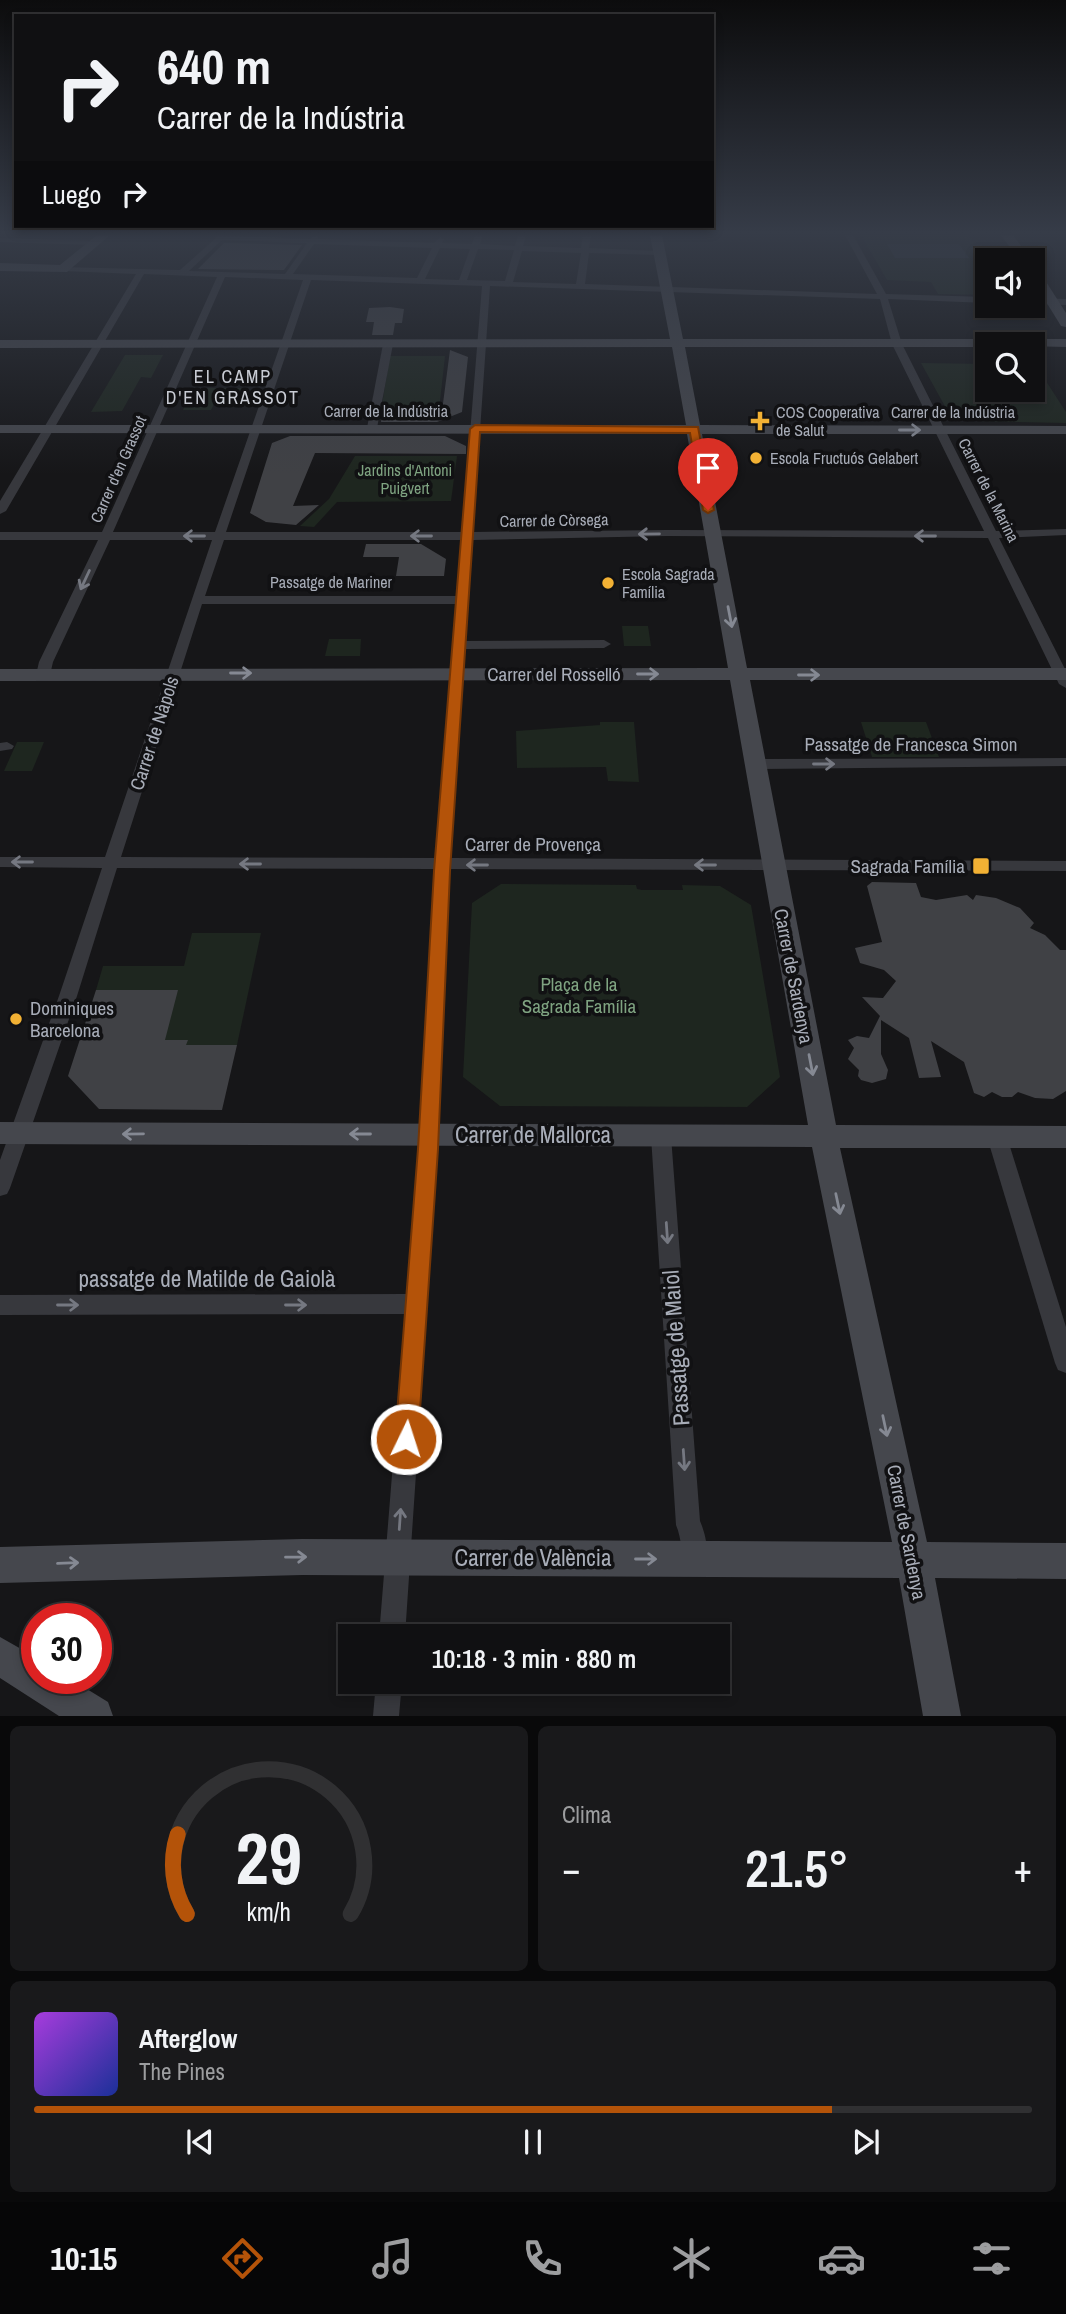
<!DOCTYPE html>
<html lang="es">
<meta charset="utf-8">
<style>
:root{--surface:#101012;--page:#19191b;--text:#f1f3f6;--muted:#9c9d9f;--line:#303032;--accent:#b45309}
body{margin:0;font-family:"Archivo Narrow",sans-serif;background:var(--page);color:var(--text);height:100vh;display:flex;flex-direction:column;font-size:26px;white-space:nowrap}
*{box-sizing:border-box;margin:0}
p{font-size:23px;color:var(--muted)}
.icon{flex:none;width:38px;height:38px;fill:none;stroke:currentColor;stroke-width:2;stroke-linecap:round;stroke-linejoin:round}
.map{position:relative;height:1716px;overflow:hidden}
.details{display:flex;flex-direction:column;gap:10px;padding:10px;background:#09090a;flex:1}
.details>*{flex:none}
.top-card{position:absolute;left:14px;top:14px;width:700px;height:214px;border-radius:0px;box-shadow:0 4px 10px #0003,0 0 0 2px var(--line);background:#101012;color:var(--text);overflow:hidden}
.fabs{position:absolute;left:975px;top:248px;display:grid;gap:14px}
.fabs a{display:grid;place-items:center;width:70px;height:70px;border-radius:0px;background:var(--surface);box-shadow:0 4px 10px #0003,0 0 0 2px var(--line);font-size:35px}
.speed{position:absolute;left:21px;top:1603px;display:flex;gap:14px;font-size:35px;font-weight:700;text-align:center}
.speed>*{display:grid;place-content:center;width:91px;height:91px;border-radius:50%;background:var(--surface);box-shadow:0 4px 10px #0003,0 0 0 2px var(--line);line-height:1}
.speed .limit{border:10px solid #d22;background:#fff;color:#111}
.pin{position:absolute;display:grid;place-items:center;width:60px;height:60px;color:#fff;margin:-72px -30px;border-radius:50% 50% 50% 0;rotate:-45deg;box-shadow:0 0 7px #0007}
.pin .icon{rotate:45deg}
.me{position:absolute;width:77px;margin:-38px;rotate:4deg;stroke-linejoin:round;filter:drop-shadow(0 0 5px #0008)}
.turn{display:flex;align-items:center;gap:24px;height:147px;padding:0 28px;font-size:32px}
.turn .icon{width:91px;height:91px;stroke-width:2.5}
.turn b{display:block;font-size:49px;line-height:60px}
.then{display:flex;align-items:center;height:66px;padding:0 28px;background:#0003;gap:14px;font-size:26px}
.big{font-size:52px;font-weight:600;line-height:1.1}
.details .card{flex:1;display:flex;flex-direction:column;justify-content:center;gap:10px;min-width:0;padding:0 24px;border-radius:10px;background:var(--page)}
.details .dial{align-items:center;gap:0}
.dial svg{height:182px;overflow:visible;fill:none;stroke:var(--line);stroke-width:7;stroke-linecap:round;text-anchor:middle}
.dial text{fill:var(--text);stroke:none}
.song{display:flex;align-items:center;gap:21px}
.cover{width:84px;height:84px;border-radius:10px;background:linear-gradient(135deg,hsl(280 70% 55%),hsl(230 70% 35%))}
.played{height:7px;border-radius:4px;background:linear-gradient(90deg,var(--accent) 80%,var(--line) 80%)}
.keys{display:flex;justify-content:space-around;direction:ltr}
.heat{display:flex;justify-content:space-between;align-items:center;font-size:38px;direction:ltr}
.details .tiles{flex:1;display:grid;gap:10px;grid-template-columns:1fr 1fr}
.card:last-child{grid-column:span 2}
.trip{position:absolute;left:338px;top:1624px;width:392px;height:70px;border-radius:0px;background:var(--surface);box-shadow:0 4px 10px #0003,0 0 0 2px var(--line);font-weight:600;line-height:70px;text-align:center}
.tab-bar{display:flex;height:112px;justify-content:space-around;align-items:center;background:#060607;color:var(--muted)}
.tab-bar .icon{width:49px;height:49px}
.tab-bar .selected{color:var(--accent)}
.tab-bar b{font-size:32px;color:var(--text)}
.map>svg:first-child{display:block}
.green{fill:#1e261f}
.water{fill:#2c353c}
.building{fill:#404145}
.lines{fill:none;stroke-linecap:round;stroke-linejoin:round}
.street{fill:#37383d;fill-rule:evenodd}
.secondary{fill:#45474d;fill-rule:evenodd}
.oneway{stroke:#858993}
.oneway2{stroke:#757881}
.route{fill:#b45309;stroke:#753606;stroke-width:2}
.poi-dot{fill:#f2b134;stroke:#111113;stroke-width:2.5}
.labels{text-anchor:middle;stroke-width:7;stroke-linejoin:round;paint-order:stroke}
.far-street-label{font-size:16px;fill:#a8adb8;stroke:#111113}
.far-poi-label{font-size:16px;fill:#a8adb8;stroke:#111113;text-anchor:start}
.far-park-label{font-size:16px;fill:#7fa381;stroke:#111113}
.far-neighbourhood-label{font-size:18px;letter-spacing:2px;fill:#c9ccd4;stroke:#111113}
.street-label{font-size:19px;fill:#a8adb8;stroke:#111113}
.poi-label{font-size:19px;fill:#a8adb8;stroke:#111113;text-anchor:end}
.park-label{font-size:19px;fill:#7fa381;stroke:#111113}
.near-street-label{font-size:23px;fill:#a8adb8;stroke:#111113}
</style>
<div class="map">
<svg width="1066" height="1716" viewBox="0 0 1066 1716">
<rect width="100%" height="100%" fill="#161618"/>
<g class="green">
<path d="M 861,235 L 968,235 L 987,262 L 987,295 L 938,294 L 931,282 L 887,280 Z"/>
<path d="M 125,355 L 163,355 L 151,378 L 141,377 L 122,411 L 91,412 Z"/>
<path d="M 390,356 L 445,356 L 439,410 L 381,411 Z"/>
<path d="M 921,363 L 987,364 L 987,390 L 1032,390 L 1033,374 L 1035,378 L 1044,378 L 1066,412 L 1066,423 L 977,421 L 947,410 Z"/>
<path d="M 192,388 L 245,388 L 241,400 L 216,400 L 211,410 L 183,410 Z"/>
<path d="M 355,456 L 457,456 L 451,501 L 337,502 L 314,527 L 300,526 L 329,499 Z"/>
<path d="M 622,626 L 648,626 L 651,646 L 624,646 Z"/>
<path d="M 329,639 L 361,639 L 360,656 L 325,656 Z"/>
<path d="M 600,722 L 634,722 L 639,782 L 608,781 L 606,767 L 517,768 L 516,731 L 600,725 Z"/>
<path d="M 861,722 L 926,722 L 939,757 L 872,757 Z"/>
<path d="M 17,742 L 44,742 L 32,771 L 4,771 Z"/>
<path d="M 501,884 L 636,885 L 637,889 L 642,890 L 683,890 L 682,885 L 720,886 L 751,905 L 780,1077 L 747,1107 L 500,1106 L 463,1077 L 472,903 Z"/>
<path d="M 192,933 L 261,933 L 237,1045 L 156,1045 L 169,991 L 96,990 L 103,966 L 184,966 Z"/>
</g>
<path class="water" d="M 887,244 L 959,244 L 969,258 L 895,258 Z"/>
<g class="building">
<path d="M 224,243 L 302,245 L 284,270 L 198,269 Z"/>
<path d="M 390,307 L 404,309 L 402,323 L 395,323 L 393,335 L 372,335 L 374,322 L 366,322 L 369,308 Z"/>
<path d="M 450,350 L 468,357 L 462,412 L 437,422 L 381,422 L 383,412 L 442,411 Z"/>
<path d="M 290,436 L 445,436 L 466,446 L 466,454 L 315,453 L 293,506 L 319,505 L 296,525 L 266,522 L 250,513 L 272,443 Z"/>
<path d="M 366,544 L 421,544 L 446,559 L 444,576 L 396,576 L 399,557 L 363,557 Z"/>
<path d="M 872,882 L 916,883 L 921,897 L 936,900 L 967,895 L 973,900 L 976,895 L 996,898 L 1020,908 L 1034,923 L 1030,928 L 1045,935 L 1060,950 L 1066,950 L 1066,1091 L 1053,1099 L 1035,1098 L 1018,1092 L 1012,1097 L 1002,1097 L 992,1092 L 984,1097 L 974,1093 L 964,1062 L 931,1041 L 941,1077 L 919,1078 L 909,1038 L 881,1020 L 881,1054 L 888,1070 L 886,1079 L 872,1083 L 861,1080 L 858,1076 L 859,1070 L 848,1059 L 854,1048 L 848,1040 L 857,1036 L 869,1038 L 880,1016 L 862,997 L 883,998 L 896,981 L 884,970 L 860,963 L 855,948 L 882,942 L 867,886 Z"/>
<path d="M 96,990 L 178,990 L 165,1040 L 188,1040 L 186,1045 L 237,1045 L 222,1110 L 99,1109 L 68,1076 Z"/>
</g>
<g class="lines">
<g class="street">
<path d="M 214,235 L 310,239 L 317,235 L 318,239 L 434,243 L 440,237 L 444,239 L 442,243 L 472,244 L 475,235 L 483,235 L 480,244 L 515,246 L 518,235 L 526,235 L 523,246 L 581,248 L 583,235 L 591,235 L 589,248 L 660,251 L 664,253 L 660,255 L 589,253 L 585,284 L 877,294 L 845,235 L 853,235 L 886,294 L 987,297 L 987,303 L 888,299 L 902,344 L 996,531 L 1066,529 L 1066,535 L 999,538 L 1066,671 L 1066,688 L 1059,684 L 988,538 L 667,536 L 473,540 L 466,641 L 604,640 L 611,644 L 604,648 L 465,649 L 451,858 L 1066,861 L 1066,871 L 450,869 L 438,1149 L 405,1636 L 379,1636 L 405,1314 L 0,1315 L 0,1295 L 407,1294 L 418,1149 L 434,869 L 117,868 L 77,996 L 10,1188 L 7,1194 L 0,1196 L 0,1160 L 59,996 L 102,868 L 0,867 L 0,857 L 105,857 L 212,540 L 110,540 L 53,662 L 50,675 L 43,679 L 36,675 L 39,662 L 98,540 L 0,540 L 0,532 L 102,532 L 217,277 L 144,274 L 6,511 L 0,514 L 0,501 L 136,274 L 63,271 L 60,271 L 60,267 L 180,270 L 216,238 ZM 222,240 L 307,243 L 285,274 L 189,271 ZM 314,244 L 432,248 L 417,278 L 293,274 ZM 440,248 L 470,249 L 459,280 L 425,279 ZM 478,249 L 514,250 L 505,281 L 467,280 ZM 522,251 L 581,253 L 576,284 L 513,282 ZM 225,277 L 303,280 L 215,532 L 113,532 ZM 311,280 L 482,286 L 462,532 L 226,532 ZM 490,286 L 880,299 L 892,344 L 984,531 L 667,530 L 473,532 ZM 224,540 L 461,540 L 456,596 L 205,596 ZM 202,604 L 456,604 L 435,858 L 121,857 Z"/>
<path d="M 0,238 L 93,241 L 97,243 L 93,245 L 0,242 Z"/>
<path d="M 1032,298 L 1066,299 L 1066,305 L 1032,304 Z"/>
<path d="M 388,341 L 393,344 L 377,428 L 372,431 L 367,428 L 383,344 Z"/>
<path d="M 7,742 L 14,746 L 12,749 L 0,751 L 0,743 Z"/>
<path d="M 1066,758 L 1066,766 L 756,769 L 749,764 L 756,759 Z"/>
<path d="M 661,1128 L 668,1130 L 671,1136 L 700,1521 C 706,1535 710,1554 704,1568 L 695,1571 L 686,1568 C 681,1554 682,1539 676,1525 L 651,1136 L 654,1130 Z"/>
<path d="M 997,1129 L 1004,1131 L 1007,1137 L 1066,1327 L 1066,1373 L 1058,1370 L 1055,1363 L 987,1137 L 990,1131 Z"/>
<path d="M 376,1682 L 402,1682 L 399,1716 L 373,1716 Z"/>
</g>
<g class="secondary">
<path d="M 97,235 L 110,235 L 67,272 L 0,271 L 0,263 L 60,265 Z"/>
<path d="M 650,235 L 662,235 L 683,339 L 1066,339 L 1066,347 L 987,345 L 987,347 L 685,347 L 700,425 L 1066,426 L 1066,434 L 702,434 L 747,668 L 1066,668 L 1066,680 L 750,680 L 836,1125 L 1066,1126 L 1066,1148 L 840,1148 L 927,1542 L 1066,1543 L 1066,1579 L 935,1578 L 961,1716 L 923,1716 L 899,1578 L 302,1575 L 0,1583 L 0,1547 L 302,1539 L 892,1542 L 812,1147 L 0,1144 L 0,1122 L 808,1125 L 730,680 L 0,681 L 0,669 L 728,668 L 687,434 L 0,433 L 0,425 L 686,425 L 672,347 L 0,348 L 0,340 L 670,339 Z"/>
<path d="M 1001,235 L 1013,235 L 1032,261 L 1020,261 Z"/>
<path d="M 1032,266 L 1036,266 L 1066,313 L 1066,327 L 1061,326 L 1032,279 Z"/>
<path d="M 0,1637 L 37,1658 L 37,1678 L 69,1678 L 108,1702 L 113,1716 L 59,1716 L 0,1678 Z"/>
</g>
</g>
<defs><path id="oneway-shaft" d="M-6 0H5M1.5-3L5.5 0L1.5 3" fill="none" stroke-width="1.6" stroke-linecap="round" stroke-linejoin="round" transform="scale(1.75)"/></defs>
<g class="oneway">
<use href="#oneway-shaft" transform="translate(910 430)"/>
<use href="#oneway-shaft" transform="translate(730 617) rotate(79)"/>
<use href="#oneway-shaft" transform="translate(241 673)"/>
<use href="#oneway-shaft" transform="translate(648 674)"/>
<use href="#oneway-shaft" transform="translate(809 675)"/>
<use href="#oneway-shaft" transform="translate(811 1065) rotate(79)"/>
<use href="#oneway-shaft" transform="translate(133 1134) rotate(179)"/>
<use href="#oneway-shaft" transform="translate(360 1134) rotate(180)"/>
<use href="#oneway-shaft" transform="translate(838 1204) rotate(78)"/>
<use href="#oneway-shaft" transform="translate(885 1426) rotate(78)"/>
<use href="#oneway-shaft" transform="translate(296 1557) rotate(-1)"/>
<use href="#oneway-shaft" transform="translate(646 1559)"/>
<use href="#oneway-shaft" transform="translate(68 1563) rotate(-2)"/>
</g>
<g class="oneway2">
<use href="#oneway-shaft" transform="translate(649 534) rotate(179)"/>
<use href="#oneway-shaft" transform="translate(194 536) rotate(-180)"/>
<use href="#oneway-shaft" transform="translate(421 536) rotate(-180)"/>
<use href="#oneway-shaft" transform="translate(925 536) rotate(180)"/>
<use href="#oneway-shaft" transform="translate(85 580) rotate(115)"/>
<use href="#oneway-shaft" transform="translate(824 764)"/>
<use href="#oneway-shaft" transform="translate(22 862) rotate(-180)"/>
<use href="#oneway-shaft" transform="translate(250 864) rotate(-180)"/>
<use href="#oneway-shaft" transform="translate(477 865) rotate(180)"/>
<use href="#oneway-shaft" transform="translate(705 865) rotate(180)"/>
<use href="#oneway-shaft" transform="translate(667 1233) rotate(86)"/>
<use href="#oneway-shaft" transform="translate(68 1305)"/>
<use href="#oneway-shaft" transform="translate(296 1305)"/>
<use href="#oneway-shaft" transform="translate(684 1460) rotate(86)"/>
<use href="#oneway-shaft" transform="translate(400 1519) rotate(-86)"/>
</g>
<linearGradient id="sky" x2="0" y2="1"><stop stop-color="#0c0c0d"/><stop offset="0.49" stop-color="#363c48"/><stop offset="1" stop-color="#363c48" stop-opacity="0"/></linearGradient>
<rect width="1066" height="475" fill="url(#sky)"/>
<path class="route" d="M 475,425 L 698,427 L 714,510 L 708,513 L 703,510 L 690,433 L 480,432 L 450,871 L 438,1149 L 418,1439 L 415,1447 L 406,1451 L 398,1447 L 395,1439 L 418,1149 L 434,871 L 470,429 Z"/>
<g class="poi-dot">
<path d="M756.5 410.5h7v7h7v7h-7v7h-7v-7h-7v-7h7z"/>
<circle cx="756" cy="458" r="7"/>
<circle cx="608" cy="583" r="7"/>
<rect x="972" y="857" width="18" height="18" rx="3.5"/>
<circle cx="16" cy="1019" r="7"/>
</g>
<g class="labels">
<g class="far-street-label">
<text x="386" y="417">Carrer de la Indústria</text>
<text x="953" y="418">Carrer de la Indústria</text>
<text transform="translate(118 469) rotate(-66)" y="6">Carrer d'en Grassot</text>
<text transform="translate(989 490) rotate(63)" y="6">Carrer de la Marina</text>
<text transform="translate(554 520) rotate(-1)" y="6">Carrer de Còrsega</text>
<text x="331" y="588">Passatge de Mariner</text>
</g>
<g class="far-poi-label">
<text x="776" y="418">COS Cooperativa<tspan x="776" dy="18">de Salut</tspan></text>
<text x="770" y="464">Escola Fructuós Gelabert</text>
<text x="622" y="580">Escola Sagrada<tspan x="622" dy="18">Família</tspan></text>
</g>
<g class="far-park-label">
<text x="405" y="476">Jardins d'Antoni<tspan x="405" dy="18">Puigvert</tspan></text>
</g>
<g class="far-neighbourhood-label">
<text x="233" y="383">EL CAMP<tspan x="233" dy="21">D'EN GRASSOT</tspan></text>
</g>
<g class="street-label">
<text x="554" y="681">Carrer del Rosselló</text>
<text transform="translate(154 733) rotate(-72)" y="7">Carrer de Nàpols</text>
<text x="911" y="751">Passatge de Francesca Simon</text>
<text x="533" y="851">Carrer de Provença</text>
<text transform="translate(794 976) rotate(79)" y="7">Carrer de Sardenya</text>
<text transform="translate(907 1532) rotate(79)" y="7">Carrer de Sardenya</text>
</g>
<g class="poi-label">
<text x="965" y="873">Sagrada Família</text>
<text x="30" y="1015" text-anchor="start">Dominiques<tspan x="30" dy="22">Barcelona</tspan></text>
</g>
<g class="park-label">
<text x="579" y="991">Plaça de la<tspan x="579" dy="22">Sagrada Família</tspan></text>
</g>
<g class="near-street-label">
<text x="533" y="1143">Carrer de Mallorca</text>
<text x="207" y="1287">passatge de Matilde de Gaiolà</text>
<text transform="translate(676 1348) rotate(-94)" y="8">Passatge de Maiol</text>
<text x="533" y="1566">Carrer de València</text>
</g>
</g>
</svg>
<div class="fabs">
<a><svg class="icon" aria-label="sound" viewBox="0 0 24 24"><path d="M4 9h4l5-4v14l-5-4H4zM17 9q2 3 0 6"/></svg></a>
<a><svg class="icon" aria-label="search" viewBox="0 0 24 24"><circle cx="10" cy="10" r="6"/><path d="M15 15l6 6"/></svg></a>
</div>
<div class="speed"><div class="limit">30</div></div>
<div class="pin" style="left:708px;top:510px;background:#d93025"><svg class="icon" aria-label="arrive" viewBox="0 0 24 24"><path d="M6 21V4h12l-3 4 3 4H6"/></svg></div>
<svg class="me" style="left:406px;top:1439px" viewBox="-20 -20 40 40"><circle r="17" fill="#b45309" stroke="#fff" stroke-width="3"/><path d="M0-11L8 9 0 5-8 9z" fill="#fff"/></svg>
<div class="trip">10:18 · 3 min · 880 m</div>
<div class="top-card">
<div class="turn"><svg class="icon" aria-label="right" viewBox="0 0 24 24"><path d="M7 20v-9h11M14 6l5 5-5 5"/></svg><div><b>640 m</b>Carrer de la Indústria</div></div>
<div class="then">Luego<svg class="icon" aria-label="right" viewBox="0 0 24 24"><path d="M7 20v-9h11M14 6l5 5-5 5"/></svg></div>
</div>
</div>
<section class="details">
<div class="tiles">
<div class="card dial"><svg viewBox="0 0 100 80">
<path d="M14 69A42 42 0 1 1 86 69"/>
<path d="M14 69A42 42 0 0 1 10 34" stroke="#b45309"/>
<text x="50" y="56" font-size="32" font-weight="700">29</text>
<text x="50" y="72" font-size="11">km/h</text>
</svg></div>
<div class="card"><p>Clima</p>
<div class="heat"><a>−</a><b class="big">21.5°</b><a>+</a></div>
</div>
<div class="card">
<div class="song"><i class="cover"></i><div><b>Afterglow</b><p>The Pines</p></div></div>
<div class="played"></div>
<div class="keys"><svg class="icon" aria-label="previous" viewBox="0 0 24 24"><path d="M18 5L8 12l10 7zM5 5v14"/></svg><svg class="icon" aria-label="pause" viewBox="0 0 24 24"><path d="M8 5v14M16 5v14"/></svg><svg class="icon" aria-label="next" viewBox="0 0 24 24"><path d="M6 5l10 7-10 7zM19 5v14"/></svg></div>
</div>
</div>
</section>
<nav class="tab-bar">
<b>10:15</b>
<svg class="icon selected" aria-label="directions" viewBox="0 0 24 24"><path d="M12 3l9 9-9 9-9-9zM9 14v-3h6M13 9l2 2-2 2"/></svg>
<svg class="icon" aria-label="music" viewBox="0 0 24 24"><path d="M9 18V5l10-2v13"/><circle cx="6" cy="18" r="3"/><circle cx="16" cy="16" r="3"/></svg>
<svg class="icon" aria-label="phone" viewBox="0 0 24 24"><path d="M5 4h4l2 5-3 2q2 4 5 5l2-3 5 2v4C11 20 4 13 5 4z"/></svg>
<svg class="icon" aria-label="climate" viewBox="0 0 24 24"><path d="M12 3v18M4 7l16 10M4 17L20 7"/></svg>
<svg class="icon" aria-label="car" viewBox="0 0 24 24"><path d="M5 17H2v-5l4-1 3-4h7l3 4 3 1v5h-3M9 17h6M6 11h13"/><circle cx="7" cy="17" r="2"/><circle cx="17" cy="17" r="2"/></svg>
<svg class="icon" aria-label="filters" viewBox="0 0 24 24"><path d="M4 7h16M4 17h16"/><circle cx="9" cy="7" r="2"/><circle cx="15" cy="17" r="2"/></svg>
</nav>
